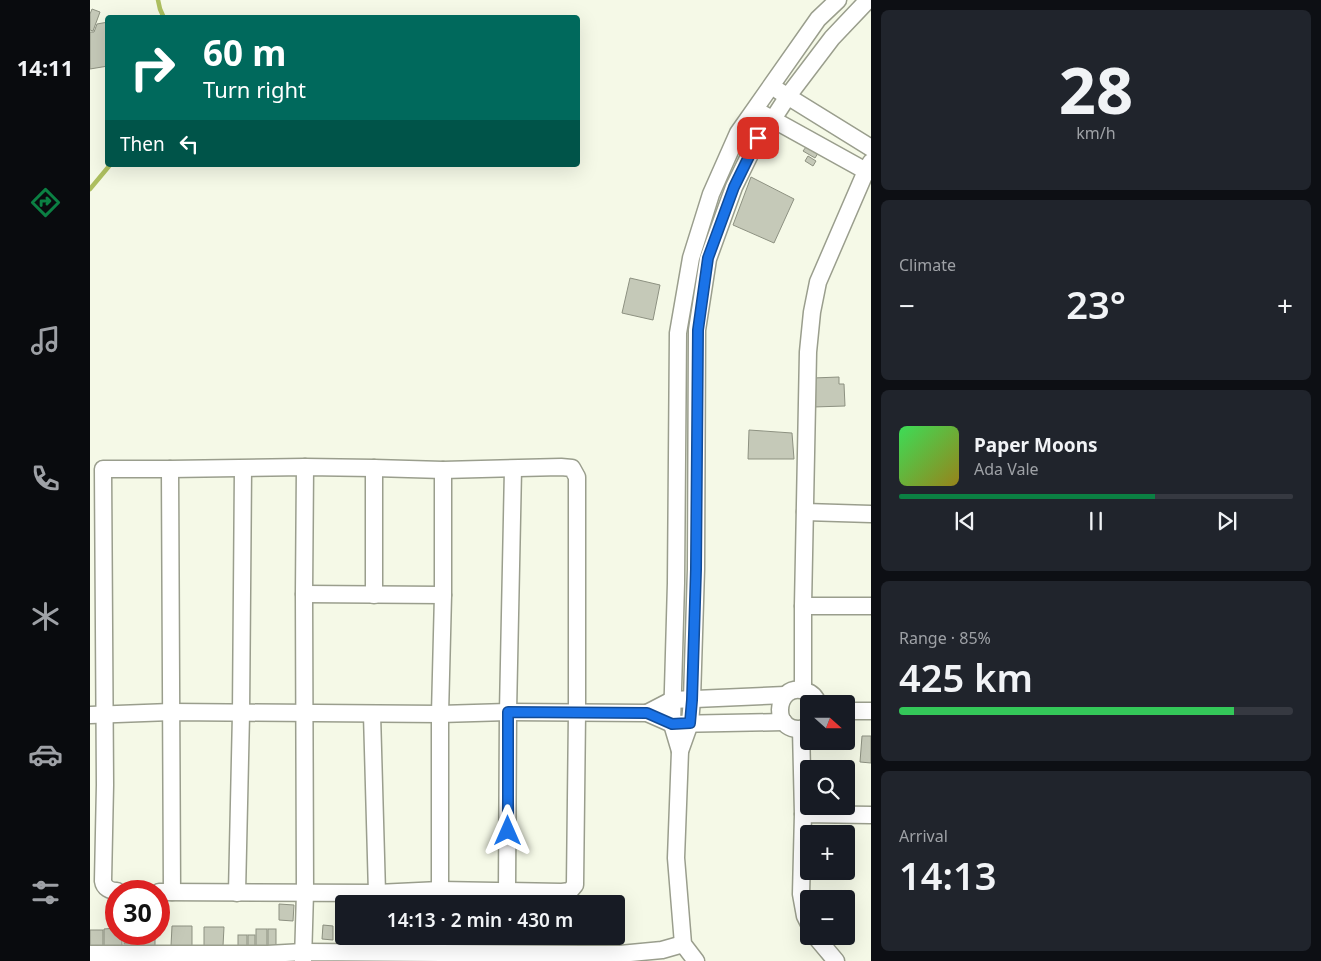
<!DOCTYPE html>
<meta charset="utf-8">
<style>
:root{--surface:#171b24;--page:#20242c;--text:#f1f3f6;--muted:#9ea1a6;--line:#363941;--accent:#0b8043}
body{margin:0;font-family:"Noto Sans",sans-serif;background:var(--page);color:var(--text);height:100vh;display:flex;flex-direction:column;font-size:19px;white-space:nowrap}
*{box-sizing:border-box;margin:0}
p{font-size:16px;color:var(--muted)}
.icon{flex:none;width:28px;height:28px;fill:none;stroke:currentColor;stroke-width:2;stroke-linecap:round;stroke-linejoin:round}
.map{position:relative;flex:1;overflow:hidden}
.panel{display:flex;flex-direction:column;gap:10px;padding:10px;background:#0d0f14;width:450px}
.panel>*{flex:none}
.hud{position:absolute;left:15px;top:15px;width:475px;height:152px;border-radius:5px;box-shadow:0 5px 20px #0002;background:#00695c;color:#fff;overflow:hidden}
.needle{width:32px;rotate:111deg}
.fabs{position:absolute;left:710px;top:695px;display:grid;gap:10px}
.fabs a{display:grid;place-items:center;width:55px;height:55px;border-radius:5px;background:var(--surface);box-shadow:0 5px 20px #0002;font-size:25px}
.speed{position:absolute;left:15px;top:880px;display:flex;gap:10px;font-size:25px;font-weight:700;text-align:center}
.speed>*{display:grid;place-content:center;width:65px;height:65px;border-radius:50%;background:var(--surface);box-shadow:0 5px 20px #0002;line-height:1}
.speed .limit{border:8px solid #d22;background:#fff;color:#111}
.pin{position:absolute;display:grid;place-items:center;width:42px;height:42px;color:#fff;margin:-21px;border-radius:10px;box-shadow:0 2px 8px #0006}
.me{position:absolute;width:55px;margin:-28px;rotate:0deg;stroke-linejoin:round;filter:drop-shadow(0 0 4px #0008)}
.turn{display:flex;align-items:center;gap:18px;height:105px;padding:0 15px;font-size:22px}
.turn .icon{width:65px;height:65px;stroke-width:2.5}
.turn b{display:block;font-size:35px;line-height:42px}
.then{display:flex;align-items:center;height:48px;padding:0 15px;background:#0003;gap:10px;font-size:19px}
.big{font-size:38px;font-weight:600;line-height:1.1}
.panel .tile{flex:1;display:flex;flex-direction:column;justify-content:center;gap:8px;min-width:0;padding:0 18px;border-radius:8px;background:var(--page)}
.panel .dial{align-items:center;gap:0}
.dial b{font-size:65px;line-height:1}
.song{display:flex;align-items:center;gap:15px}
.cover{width:60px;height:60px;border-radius:8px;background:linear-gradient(135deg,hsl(130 70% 55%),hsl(50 70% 35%))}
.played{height:5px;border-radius:2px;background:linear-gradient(90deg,var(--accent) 65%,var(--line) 65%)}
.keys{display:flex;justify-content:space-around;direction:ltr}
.heat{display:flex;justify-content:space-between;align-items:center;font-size:28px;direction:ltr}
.charge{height:8px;border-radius:4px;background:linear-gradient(90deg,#34c759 85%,var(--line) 0)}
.trip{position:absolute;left:245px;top:895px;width:290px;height:50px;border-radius:5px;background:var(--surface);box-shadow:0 5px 20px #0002;font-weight:600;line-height:50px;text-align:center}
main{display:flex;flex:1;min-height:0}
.tab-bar{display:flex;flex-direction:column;width:90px;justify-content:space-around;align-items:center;background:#090b0e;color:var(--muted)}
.tab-bar .icon{width:35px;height:35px}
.tab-bar .current{color:var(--accent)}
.tab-bar b{font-size:22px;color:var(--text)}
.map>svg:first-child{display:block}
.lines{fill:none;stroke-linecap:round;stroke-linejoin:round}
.stream{stroke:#adbf5f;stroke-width:4.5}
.building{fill:#c5c9b8;stroke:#8d9181}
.minor-casing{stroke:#9a9e8d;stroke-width:19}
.minor{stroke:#fff;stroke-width:16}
.route-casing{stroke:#114b97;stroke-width:12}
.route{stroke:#1a73e8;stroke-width:9}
</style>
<main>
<nav class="tab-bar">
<b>14:11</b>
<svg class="icon current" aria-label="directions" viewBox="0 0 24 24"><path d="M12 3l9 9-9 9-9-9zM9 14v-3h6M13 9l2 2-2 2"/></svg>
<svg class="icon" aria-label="music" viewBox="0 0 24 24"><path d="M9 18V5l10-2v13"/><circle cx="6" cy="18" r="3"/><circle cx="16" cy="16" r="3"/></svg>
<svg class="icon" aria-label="phone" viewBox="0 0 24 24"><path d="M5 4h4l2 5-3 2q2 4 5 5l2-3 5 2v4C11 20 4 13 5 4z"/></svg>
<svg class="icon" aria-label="climate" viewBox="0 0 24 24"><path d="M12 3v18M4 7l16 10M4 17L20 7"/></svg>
<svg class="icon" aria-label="car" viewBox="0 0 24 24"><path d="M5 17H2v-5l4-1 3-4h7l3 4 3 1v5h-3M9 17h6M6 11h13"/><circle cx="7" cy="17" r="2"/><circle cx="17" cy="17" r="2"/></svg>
<svg class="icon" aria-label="filters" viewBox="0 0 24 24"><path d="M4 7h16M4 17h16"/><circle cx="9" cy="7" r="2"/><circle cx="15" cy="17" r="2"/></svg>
</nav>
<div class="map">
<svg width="781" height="961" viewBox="0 0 781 961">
<rect width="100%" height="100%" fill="#f5f9e7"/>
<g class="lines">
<g class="stream">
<path d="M 68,0 L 70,9 L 74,18"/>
<path d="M 0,189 L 20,165"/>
</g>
</g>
<g class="building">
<path d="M 2,9 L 10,12 L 3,31 L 0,30 L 0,14 Z"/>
<path d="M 18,22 L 18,66 L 0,69 L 0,32 L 4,32 L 7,24 Z"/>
<path d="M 719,143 L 730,150 L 725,158 L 713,151 Z"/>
<path d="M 718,156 L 726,161 L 723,166 L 715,161 Z"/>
<path d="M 661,177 L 704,199 L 684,243 L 643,225 Z"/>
<path d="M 540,278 L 570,285 L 563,320 L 532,313 Z"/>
<path d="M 749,377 L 749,384 L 754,384 L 755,406 L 723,407 L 723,378 Z"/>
<path d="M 659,430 L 702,433 L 704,459 L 658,459 Z"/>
<path d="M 772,736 L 781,736 L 781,763 L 770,762 Z"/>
<path d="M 189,904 L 204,905 L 203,921 L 189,920 Z"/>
<path d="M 233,925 L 243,926 L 243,940 L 232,939 Z"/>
<path d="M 82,926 L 102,926 L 102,946 L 81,946 Z"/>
<path d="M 114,927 L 134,927 L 133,946 L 114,946 Z"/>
<path d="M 26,928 L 26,934 L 32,934 L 32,947 L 14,947 L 14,929 Z"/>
<rect x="166" y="929" width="11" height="21"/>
<rect x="178" y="929" width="8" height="18"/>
<rect x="0" y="930" width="13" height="16"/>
<rect x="34" y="934" width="13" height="10"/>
<rect x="49" y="934" width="16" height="13"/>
<rect x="148" y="935" width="9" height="11"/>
<rect x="158" y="935" width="7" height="12"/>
</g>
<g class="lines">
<g class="minor-casing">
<g id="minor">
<path d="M 689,91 L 781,148"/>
<path d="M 673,114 L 776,171 L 781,172"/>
<path d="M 284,468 L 284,595"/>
<path d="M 80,469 L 82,892"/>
<path d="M 715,512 L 781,514"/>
<path d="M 214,594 L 353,595"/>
<path d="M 713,606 L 718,352 L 722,312 L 728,282 L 776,171 L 781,162"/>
<path d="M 713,690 L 713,606 L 781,606"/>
<path d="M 756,711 L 781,711"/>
<path d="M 557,713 L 582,700 L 695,695"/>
<path d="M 282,714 L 287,893"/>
<path d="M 0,715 L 81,712 L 350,714 L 418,712 L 557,713 L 582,724 L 694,722"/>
<path d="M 719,727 C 678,740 684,680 715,691 C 722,693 726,697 728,704"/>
<path d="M 711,729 L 713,814"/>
<path d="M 590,751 L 582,724 L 586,583 L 588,333 L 601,258 L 621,194 L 648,133 L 728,19 L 748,0"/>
<path d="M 350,890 L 350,714 L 353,595 L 353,470"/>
<path d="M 27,891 C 20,891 14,888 13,881 L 15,785 L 13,469 L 80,469 L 215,467 L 284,468 L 353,470 L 471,467 L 482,468 L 487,477 L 487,713 L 485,885 L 480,891 L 472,892 L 350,890 L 287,893 L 69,892"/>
<path d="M 417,891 L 418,712 L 423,469"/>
<path d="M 147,893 L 151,714 L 153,469"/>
<path d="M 719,924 L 715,916 L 711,894 L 713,814 L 781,815"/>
<path d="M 725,936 L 746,961"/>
<path d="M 0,954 L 178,954 L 213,952 L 491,954 L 530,954 L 572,950 L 593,944"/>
<path d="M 213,961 L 215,892 L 214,594 L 215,467"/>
<path d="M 606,961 L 593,944 L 586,858 L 590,751 L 600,723 L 602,699 L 606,569 L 607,330 L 618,259 L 644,187 L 668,138 L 683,119 L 698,96 L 742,38 L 778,0"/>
</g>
</g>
<use href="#minor" class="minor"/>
</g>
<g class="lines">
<g class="route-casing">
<path id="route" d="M 418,831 L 418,712 L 557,713 L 582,724 L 600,723 L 602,700 L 606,569 L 608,330 L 618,258 L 644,187 L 668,138"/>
</g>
<use href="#route" class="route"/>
</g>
</svg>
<div class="fabs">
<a><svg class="needle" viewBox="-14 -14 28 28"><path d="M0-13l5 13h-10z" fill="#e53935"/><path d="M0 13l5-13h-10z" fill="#9ea1a6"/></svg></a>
<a><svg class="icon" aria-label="search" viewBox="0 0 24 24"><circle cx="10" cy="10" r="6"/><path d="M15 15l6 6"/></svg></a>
<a>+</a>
<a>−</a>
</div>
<div class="speed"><div class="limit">30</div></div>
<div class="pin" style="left:668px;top:138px;background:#d93025"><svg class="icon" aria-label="arrive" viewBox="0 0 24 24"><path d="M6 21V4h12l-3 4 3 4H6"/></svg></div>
<svg class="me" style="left:418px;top:831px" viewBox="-20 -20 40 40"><path d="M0-17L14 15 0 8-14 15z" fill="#1a73e8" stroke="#fff" stroke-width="4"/></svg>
<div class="trip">14:13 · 2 min · 430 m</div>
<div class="hud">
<div class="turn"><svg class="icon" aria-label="right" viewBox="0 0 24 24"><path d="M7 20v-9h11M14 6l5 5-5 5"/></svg><div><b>60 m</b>Turn right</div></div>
<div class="then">Then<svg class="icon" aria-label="left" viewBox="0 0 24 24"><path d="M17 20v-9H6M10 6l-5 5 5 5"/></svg></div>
</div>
</div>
<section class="panel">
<div class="tile dial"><b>28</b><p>km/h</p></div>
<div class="tile"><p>Climate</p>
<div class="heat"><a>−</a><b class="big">23°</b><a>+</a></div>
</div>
<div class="tile">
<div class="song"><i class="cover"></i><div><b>Paper Moons</b><p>Ada Vale</p></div></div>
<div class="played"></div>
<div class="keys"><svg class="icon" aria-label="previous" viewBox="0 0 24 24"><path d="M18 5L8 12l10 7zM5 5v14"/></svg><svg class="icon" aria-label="pause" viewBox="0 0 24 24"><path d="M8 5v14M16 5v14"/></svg><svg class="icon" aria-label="next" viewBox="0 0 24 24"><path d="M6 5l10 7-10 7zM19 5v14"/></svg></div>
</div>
<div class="tile"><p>Range · 85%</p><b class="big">425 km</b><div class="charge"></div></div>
<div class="tile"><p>Arrival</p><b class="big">14:13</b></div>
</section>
</main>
